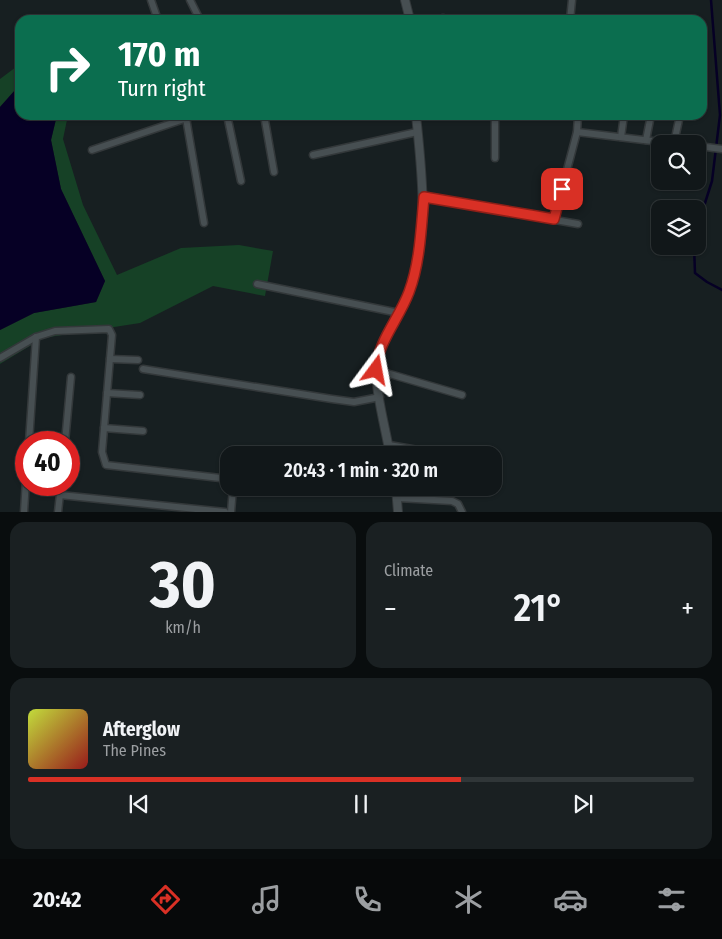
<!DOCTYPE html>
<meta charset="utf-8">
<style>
:root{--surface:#111719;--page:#1a2022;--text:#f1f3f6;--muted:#9c9fa2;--line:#303638;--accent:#d93025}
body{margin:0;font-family:"Fira Sans Condensed",sans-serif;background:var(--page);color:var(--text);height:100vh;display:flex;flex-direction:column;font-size:19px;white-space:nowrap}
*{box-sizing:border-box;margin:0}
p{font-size:16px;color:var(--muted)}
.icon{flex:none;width:28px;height:28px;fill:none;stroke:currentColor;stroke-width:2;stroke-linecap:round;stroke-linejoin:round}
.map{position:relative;height:512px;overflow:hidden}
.sheet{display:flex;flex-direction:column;gap:10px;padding:10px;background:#090d0e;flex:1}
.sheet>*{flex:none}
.top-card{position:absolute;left:15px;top:15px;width:692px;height:105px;border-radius:15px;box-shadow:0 1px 4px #0004,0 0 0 1px var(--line);background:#0b6e4f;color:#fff;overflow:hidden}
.tools{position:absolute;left:651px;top:135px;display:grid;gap:10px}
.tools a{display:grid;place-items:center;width:55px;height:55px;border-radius:10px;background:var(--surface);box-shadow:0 1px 4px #0004,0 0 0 1px var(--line);font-size:25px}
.speed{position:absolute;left:15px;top:431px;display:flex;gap:10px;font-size:25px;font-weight:700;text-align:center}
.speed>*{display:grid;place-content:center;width:65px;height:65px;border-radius:50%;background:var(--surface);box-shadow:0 1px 4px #0004,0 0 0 1px var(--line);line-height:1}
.speed .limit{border:8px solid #d22;background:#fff;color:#111}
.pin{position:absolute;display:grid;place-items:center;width:42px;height:42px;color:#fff;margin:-21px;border-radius:10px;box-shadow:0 2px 8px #0006}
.me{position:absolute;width:55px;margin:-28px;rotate:13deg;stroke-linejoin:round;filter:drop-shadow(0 0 4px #0008)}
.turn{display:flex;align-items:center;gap:18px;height:105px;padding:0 20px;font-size:22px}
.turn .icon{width:65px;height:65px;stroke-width:2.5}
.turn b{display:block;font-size:35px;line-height:42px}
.big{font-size:38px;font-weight:600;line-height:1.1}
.sheet .tile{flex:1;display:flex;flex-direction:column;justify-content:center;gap:8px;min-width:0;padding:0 18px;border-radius:15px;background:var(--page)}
.sheet .dial{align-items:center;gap:0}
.dial b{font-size:65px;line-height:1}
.song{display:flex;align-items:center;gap:15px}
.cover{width:60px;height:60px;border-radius:8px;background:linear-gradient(135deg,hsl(70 70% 55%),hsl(0 70% 35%))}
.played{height:5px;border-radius:2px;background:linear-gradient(90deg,var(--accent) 65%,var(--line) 65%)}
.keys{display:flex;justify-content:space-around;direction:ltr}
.heat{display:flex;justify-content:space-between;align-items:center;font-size:28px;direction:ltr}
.sheet .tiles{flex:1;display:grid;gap:10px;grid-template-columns:1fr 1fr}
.tile:last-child{grid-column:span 2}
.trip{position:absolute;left:220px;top:446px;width:282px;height:50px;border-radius:15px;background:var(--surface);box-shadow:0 1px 4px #0004,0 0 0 1px var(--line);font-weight:600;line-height:50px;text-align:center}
.dock{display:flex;height:80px;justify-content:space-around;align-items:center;background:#07090a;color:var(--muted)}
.dock .icon{width:35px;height:35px}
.dock .active{color:var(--accent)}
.dock b{font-size:22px;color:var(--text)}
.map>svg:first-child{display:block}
.green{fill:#164126}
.water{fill:#060025}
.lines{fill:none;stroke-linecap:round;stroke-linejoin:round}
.stream{stroke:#060025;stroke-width:2.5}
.minor-casing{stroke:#33383a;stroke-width:9}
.tertiary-casing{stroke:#33383a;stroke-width:10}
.minor{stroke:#474f52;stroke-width:6}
.tertiary{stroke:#474f52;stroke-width:8}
.route-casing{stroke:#8d1f18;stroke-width:12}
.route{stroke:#d93025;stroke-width:9}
</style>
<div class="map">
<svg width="722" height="512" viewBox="0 0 722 512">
<rect width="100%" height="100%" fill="#171f21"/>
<g class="green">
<path d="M 20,64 L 20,91 L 16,89 L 0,107 L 0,79 Z"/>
<path d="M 57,115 L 68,115 L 63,139 L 83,205 L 117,275 L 181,248 L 239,245 L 273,251 L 265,296 L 213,286 L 140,323 L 43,338 L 0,364 L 0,330 L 34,313 L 96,302 L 105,281 L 61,189 L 51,140 Z"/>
</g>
<path class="water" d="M 16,89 L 20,91 L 20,115 L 57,115 L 51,140 L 61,189 L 105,281 L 96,302 L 34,313 L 0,330 L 0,107 Z"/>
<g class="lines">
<g class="stream">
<path d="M 698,225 L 712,181 L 720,115 L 711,0"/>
<path d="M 694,246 L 695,273 L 707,282 L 722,290"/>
</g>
<g class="minor-casing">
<g id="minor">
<path d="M 151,0 L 158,20"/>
<path d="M 190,0 L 200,20"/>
<path d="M 443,20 L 443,18"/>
<path d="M 570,20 L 572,0"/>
<path d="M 227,115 L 241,181"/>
<path d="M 264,115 L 274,172"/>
<path d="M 495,115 L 495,158"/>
<path d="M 186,118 L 204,223"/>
<path d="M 577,132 L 677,144"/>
<path d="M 621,137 L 624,115"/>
<path d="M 646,140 L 651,115"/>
<path d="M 674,143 L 680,115"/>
<path d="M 698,146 L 722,149"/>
<path d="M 92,150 L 196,115"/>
<path d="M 313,155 L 417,132"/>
<path d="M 424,197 L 578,224"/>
<path d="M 554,219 L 577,132 L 578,115"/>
<path d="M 257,284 L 399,313"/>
<path d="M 0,358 L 36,337 L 55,331 L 109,329 L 112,335 L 102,452 L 106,465 L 229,479"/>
<path d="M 110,359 L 138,360"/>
<path d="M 143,369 L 332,399 L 354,402 L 380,397"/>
<path d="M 376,370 L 462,395"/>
<path d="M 107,393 L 140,395"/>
<path d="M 104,428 L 143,431"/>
<path d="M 29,442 L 36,337"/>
<path d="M 65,442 L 71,377"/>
<path d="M 389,445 L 446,455"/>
<path d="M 60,495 L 225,512"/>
<path d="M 398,498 L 452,501 L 458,504 L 462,512"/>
<path d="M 24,512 L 26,480"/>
<path d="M 58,512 L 61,485"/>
<path d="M 231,512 L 233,488"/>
</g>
</g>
<g class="tertiary-casing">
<g id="tertiary">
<path d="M 405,0 L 410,20"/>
<path d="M 390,455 C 386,429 373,385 377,361 C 381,336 400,315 409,292 C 430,235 422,174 416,115"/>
<path d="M 396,488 L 398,512"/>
</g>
</g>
<use href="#minor" class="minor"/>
<use href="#tertiary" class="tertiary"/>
</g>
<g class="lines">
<g class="route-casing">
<path id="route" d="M 376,370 C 378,341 399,319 409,292 C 420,263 421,229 424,197 L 554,219 L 562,189"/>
</g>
<use href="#route" class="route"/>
</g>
</svg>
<div class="tools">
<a><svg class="icon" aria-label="search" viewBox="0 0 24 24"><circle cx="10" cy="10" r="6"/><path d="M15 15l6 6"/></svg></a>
<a><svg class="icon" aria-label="layers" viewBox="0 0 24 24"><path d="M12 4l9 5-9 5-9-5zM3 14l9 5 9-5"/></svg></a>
</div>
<div class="speed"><div class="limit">40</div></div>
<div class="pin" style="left:562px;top:189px;background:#d93025"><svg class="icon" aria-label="arrive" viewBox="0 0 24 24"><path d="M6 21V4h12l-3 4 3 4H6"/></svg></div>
<svg class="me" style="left:376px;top:370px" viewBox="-20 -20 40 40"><path d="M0-17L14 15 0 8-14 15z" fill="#d93025" stroke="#fff" stroke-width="4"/></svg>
<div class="trip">20:43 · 1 min · 320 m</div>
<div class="top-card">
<div class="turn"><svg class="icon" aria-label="right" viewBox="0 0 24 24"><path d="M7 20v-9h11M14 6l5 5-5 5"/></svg><div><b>170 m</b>Turn right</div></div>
</div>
</div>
<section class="sheet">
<div class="tiles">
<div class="tile dial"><b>30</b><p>km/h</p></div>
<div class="tile"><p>Climate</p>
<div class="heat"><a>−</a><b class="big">21°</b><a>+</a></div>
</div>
<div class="tile">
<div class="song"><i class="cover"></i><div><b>Afterglow</b><p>The Pines</p></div></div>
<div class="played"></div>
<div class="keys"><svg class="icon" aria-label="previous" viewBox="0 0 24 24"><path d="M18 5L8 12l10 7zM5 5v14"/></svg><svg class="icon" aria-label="pause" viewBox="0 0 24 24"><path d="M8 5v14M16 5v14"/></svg><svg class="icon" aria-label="next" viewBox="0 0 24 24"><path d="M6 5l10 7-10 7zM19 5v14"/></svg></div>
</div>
</div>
</section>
<nav class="dock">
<b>20:42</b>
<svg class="icon active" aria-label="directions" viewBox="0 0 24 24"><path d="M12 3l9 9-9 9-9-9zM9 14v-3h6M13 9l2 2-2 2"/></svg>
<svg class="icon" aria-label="music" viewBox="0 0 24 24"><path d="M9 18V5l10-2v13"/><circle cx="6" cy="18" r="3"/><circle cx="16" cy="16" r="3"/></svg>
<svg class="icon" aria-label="phone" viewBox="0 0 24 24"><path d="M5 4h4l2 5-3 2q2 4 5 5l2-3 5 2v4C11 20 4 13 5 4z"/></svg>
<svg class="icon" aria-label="climate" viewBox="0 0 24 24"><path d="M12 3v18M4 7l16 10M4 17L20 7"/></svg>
<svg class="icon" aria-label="car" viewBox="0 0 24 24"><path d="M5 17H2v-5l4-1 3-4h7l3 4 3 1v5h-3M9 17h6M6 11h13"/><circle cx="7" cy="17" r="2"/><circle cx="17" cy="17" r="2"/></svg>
<svg class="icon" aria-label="filters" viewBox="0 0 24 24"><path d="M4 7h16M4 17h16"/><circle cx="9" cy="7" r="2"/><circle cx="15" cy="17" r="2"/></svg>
</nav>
